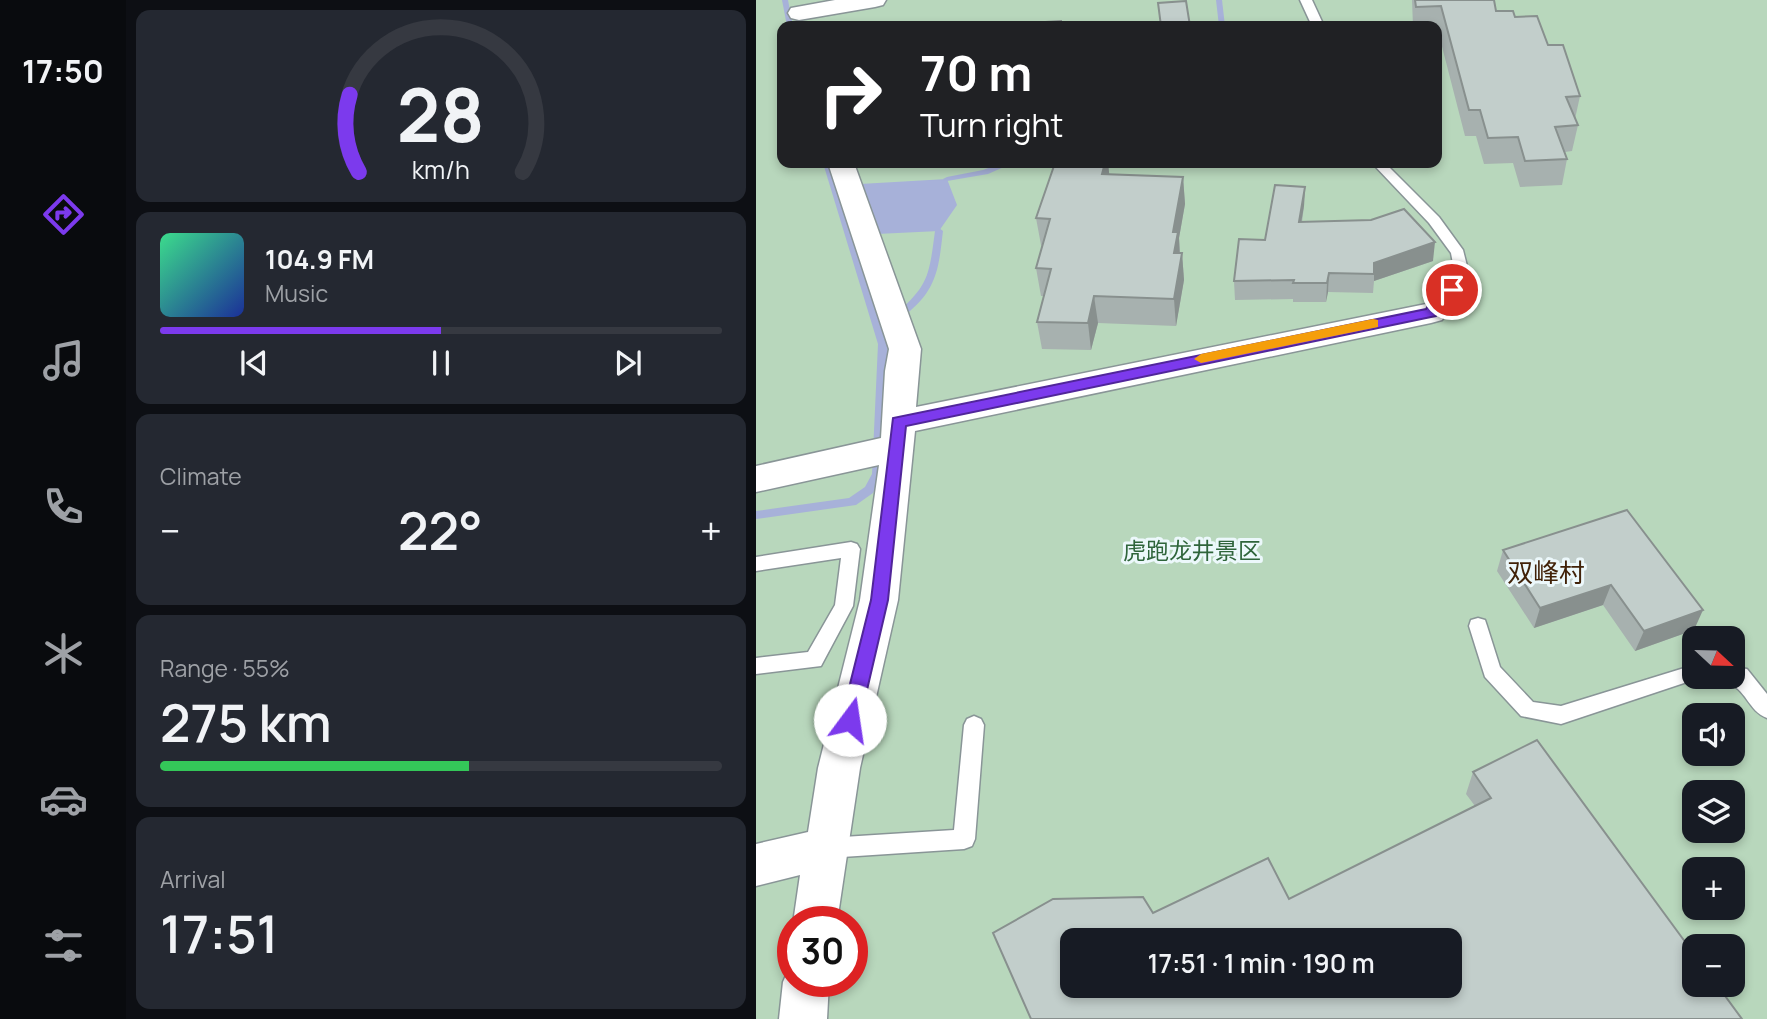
<!DOCTYPE html>
<meta charset="utf-8">
<style>
:root{--surface:#171b24;--page:#242831;--text:#f1f3f6;--muted:#9ea1a6;--line:#363941;--accent:#7c3aed}
body{margin:0;font-family:Manrope,"Noto Sans SC",sans-serif;background:var(--page);color:var(--text);height:100vh;display:flex;flex-direction:column;font-size:26px;white-space:nowrap}
*{box-sizing:border-box;margin:0}
p{font-size:23px;color:var(--muted)}
.icon{flex:none;width:38px;height:38px;fill:none;stroke:currentColor;stroke-width:2;stroke-linecap:round;stroke-linejoin:round}
.map{position:relative;flex:1;overflow:hidden}
.drawer{display:flex;flex-direction:column;gap:10px;padding:10px;background:#0d0f14;width:630px}
.drawer>*{flex:none}
.banner{position:absolute;left:21px;top:21px;width:665px;height:147px;border-radius:14px;box-shadow:0 4px 10px #0003;background:#202124;color:#fff;overflow:hidden}
.needle{width:46px;rotate:112deg}
.controls{position:absolute;left:926px;top:626px;display:grid;gap:14px}
.controls a{display:grid;place-items:center;width:63px;height:63px;border-radius:14px;background:var(--surface);box-shadow:0 4px 10px #0003;font-size:35px}
.speed{position:absolute;left:21px;top:906px;display:flex;gap:14px;font-size:35px;font-weight:700;text-align:center}
.speed>*{display:grid;place-content:center;width:91px;height:91px;border-radius:50%;background:var(--surface);box-shadow:0 4px 10px #0003;line-height:1}
.speed .limit{border:10px solid #d22;background:#fff;color:#111}
.pin{position:absolute;display:grid;place-items:center;width:60px;height:60px;color:#fff;margin:-30px;border:4px solid #fff;border-radius:50%;box-shadow:0 2px 7px #0007}
.me{position:absolute;width:77px;margin:-38px;rotate:14deg;stroke-linejoin:round;filter:drop-shadow(0 0 5px #0008)}
.turn{display:flex;align-items:center;gap:24px;height:147px;padding:0 28px;font-size:32px}
.turn .icon{width:91px;height:91px;stroke-width:2.5}
.turn b{display:block;font-size:49px;line-height:60px}
.big{font-size:52px;font-weight:600;line-height:1.1}
.drawer .widget{flex:1;display:flex;flex-direction:column;justify-content:center;gap:10px;min-width:0;padding:0 24px;border-radius:14px;background:var(--page)}
.drawer .dial{align-items:center;gap:0}
.dial svg{height:182px;overflow:visible;fill:none;stroke:var(--line);stroke-width:7;stroke-linecap:round;text-anchor:middle}
.dial text{fill:var(--text);stroke:none}
.song{display:flex;align-items:center;gap:21px}
.cover{width:84px;height:84px;border-radius:10px;background:linear-gradient(135deg,hsl(150 70% 55%),hsl(230 70% 35%))}
.played{height:7px;border-radius:4px;background:linear-gradient(90deg,var(--accent) 50%,var(--line) 50%)}
.keys{display:flex;justify-content:space-around;direction:ltr}
.heat{display:flex;justify-content:space-between;align-items:center;font-size:38px;direction:ltr}
.charge{height:10px;border-radius:5px;background:linear-gradient(90deg,#34c759 55%,var(--line) 0)}
.trip{position:absolute;left:304px;top:928px;width:402px;height:70px;border-radius:14px;background:var(--surface);box-shadow:0 4px 10px #0003;font-weight:600;line-height:70px;text-align:center}
main{display:flex;flex:1;min-height:0}
.menu{display:flex;flex-direction:column;width:126px;justify-content:space-around;align-items:center;background:#090b0e;color:var(--muted)}
.menu .icon{width:49px;height:49px}
.menu .active{color:var(--accent)}
.menu b{font-size:32px;color:var(--text)}
.map>svg:first-child{display:block}
.green{fill:#b8d7bc;fill-rule:evenodd}
.water{fill:#a7b1d9}
.lines{fill:none;stroke-linecap:round;stroke-linejoin:round}
.stream{fill:#a7b1d9;fill-rule:evenodd}
.service-casing{stroke:#899597;stroke-width:3}
.minor-casing{stroke:#899597;stroke-width:3}
.service{fill:#fff;fill-rule:evenodd}
.minor{fill:#fff;fill-rule:evenodd}
.wall{fill:#a7b1af}
.shaded-wall{fill:#88908e}
.building{fill:#c2cecb;stroke:#88908e;stroke-width:2;fill-rule:evenodd}
.route{fill:#7c3aed;stroke:#51269a;stroke-width:2}
.slow{fill:#f59e0b}
.labels{text-anchor:middle;stroke-width:6;stroke-linejoin:round;paint-order:stroke}
.park-label{font-size:23px;fill:#2f653b;stroke:#ecf8fb}
.quarter-label{font-size:26px;fill:#412209;stroke:#ecf8fb}
</style>
<main>
<nav class="menu">
<b>17:50</b>
<svg class="icon active" aria-label="directions" viewBox="0 0 24 24"><path d="M12 3l9 9-9 9-9-9zM9 14v-3h6M13 9l2 2-2 2"/></svg>
<svg class="icon" aria-label="music" viewBox="0 0 24 24"><path d="M9 18V5l10-2v13"/><circle cx="6" cy="18" r="3"/><circle cx="16" cy="16" r="3"/></svg>
<svg class="icon" aria-label="phone" viewBox="0 0 24 24"><path d="M5 4h4l2 5-3 2q2 4 5 5l2-3 5 2v4C11 20 4 13 5 4z"/></svg>
<svg class="icon" aria-label="climate" viewBox="0 0 24 24"><path d="M12 3v18M4 7l16 10M4 17L20 7"/></svg>
<svg class="icon" aria-label="car" viewBox="0 0 24 24"><path d="M5 17H2v-5l4-1 3-4h7l3 4 3 1v5h-3M9 17h6M6 11h13"/><circle cx="7" cy="17" r="2"/><circle cx="17" cy="17" r="2"/></svg>
<svg class="icon" aria-label="filters" viewBox="0 0 24 24"><path d="M4 7h16M4 17h16"/><circle cx="9" cy="7" r="2"/><circle cx="15" cy="17" r="2"/></svg>
</nav>
<section class="drawer">
<div class="widget dial"><svg viewBox="0 0 100 80">
<path d="M14 69A42 42 0 1 1 86 69"/>
<path d="M14 69A42 42 0 0 1 10 35" stroke="#7c3aed"/>
<text x="50" y="56" font-size="32" font-weight="700">28</text>
<text x="50" y="72" font-size="11">km/h</text>
</svg></div>
<div class="widget">
<div class="song"><i class="cover"></i><div><b>104.9 FM</b><p>Music</p></div></div>
<div class="played"></div>
<div class="keys"><svg class="icon" aria-label="previous" viewBox="0 0 24 24"><path d="M18 5L8 12l10 7zM5 5v14"/></svg><svg class="icon" aria-label="pause" viewBox="0 0 24 24"><path d="M8 5v14M16 5v14"/></svg><svg class="icon" aria-label="next" viewBox="0 0 24 24"><path d="M6 5l10 7-10 7zM19 5v14"/></svg></div>
</div>
<div class="widget"><p>Climate</p>
<div class="heat"><a>−</a><b class="big">22°</b><a>+</a></div>
</div>
<div class="widget"><p>Range · 55%</p><b class="big">275 km</b><div class="charge"></div></div>
<div class="widget"><p>Arrival</p><b class="big">17:51</b></div>
</section>
<div class="map">
<svg width="1011" height="1019" viewBox="0 0 1011 1019">
<rect width="100%" height="100%" fill="#ecf8fb"/>
<path class="green" d="M 0,0 L 1011,0 L 1011,1019 L 0,1019 ZM 26,26 L 681,26 L 681,163 L 26,163 ZM 938,639 L 976,639 L 976,677 L 938,677 ZM 938,716 L 976,716 L 976,754 L 938,754 ZM 938,793 L 976,793 L 976,831 L 938,831 ZM 938,870 L 976,870 L 976,908 L 938,908 ZM 37,922 L 96,922 L 96,982 L 37,982 ZM 317,940 L 695,940 L 695,985 L 317,985 ZM 938,947 L 976,947 L 976,985 L 938,985 Z"/>
<path class="water" d="M 191,179 L 201,205 L 183,231 L 121,234 L 104,184 Z"/>
<g class="lines">
<g class="stream">
<path d="M 26,0 L 32,0 L 37,26 L 31,26 Z"/>
<path d="M 460,0 L 466,0 L 469,26 L 463,26 Z"/>
<path d="M 67,163 L 75,163 L 132,344 L 126,474 L 117,493 L 100,505 L 0,519 L 0,511 L 93,498 L 109,487 L 116,474 L 122,344 Z"/>
<path d="M 246,163 L 257,163 L 232,174 L 191,181 L 187,179 L 191,177 L 227,170 Z"/>
<path d="M 183,228 L 187,231 C 183,264 182,287 155,310 C 149,316 145,321 137,320 L 135,318 L 137,316 C 173,286 173,276 179,231 Z"/>
</g>
<g class="service-casing">
<g id="service">
<path d="M 544,0 L 556,0 L 568,26 L 556,26 Z"/>
<path d="M 616,163 L 629,163 L 683,217 L 707,250 L 715,282 L 689,302 L 680,317 L 670,317 L 667,313 L 678,296 L 700,280 L 695,253 L 673,223 Z"/>
<path d="M 95,542 L 101,544 L 104,549 L 97,606 L 65,666 L 0,674 L 0,658 L 52,652 L 79,605 L 85,558 L 0,571 L 0,557 Z"/>
<path d="M 722,618 L 729,620 L 731,626 L 744,667 L 777,702 L 805,706 L 938,665 L 938,677 L 946,677 L 805,724 L 765,716 L 729,677 L 713,626 L 715,620 Z"/>
<path d="M 976,667 L 991,669 L 1011,694 L 1011,718 C 992,711 991,689 969,681 L 967,677 L 976,677 Z"/>
<path d="M 218,716 L 225,719 L 228,725 L 219,839 L 216,846 L 208,849 L 71,858 L 63,855 L 60,848 L 63,841 L 71,838 L 198,830 L 208,725 L 211,719 Z"/>
</g>
</g>
<g class="minor-casing">
<g id="minor">
<path d="M 79,0 L 130,0 L 127,5 L 119,7 L 43,20 L 35,18 L 32,13 L 35,8 Z"/>
<path d="M 72,163 L 98,163 L 165,349 L 160,407 L 675,303 L 686,306 L 690,313 L 686,320 L 675,323 L 159,431 L 142,600 L 104,768 L 81,922 L 37,923 L 44,875 L 0,886 L 0,844 L 52,832 L 62,768 L 104,600 L 123,465 L 0,492 L 0,466 L 125,438 L 129,371 L 133,349 Z"/>
<path d="M 37,964 L 37,982 L 73,982 L 71,1019 L 23,1019 L 27,982 L 34,966 Z"/>
</g>
</g>
<use href="#service" class="service"/>
<use href="#minor" class="minor"/>
</g>
<g class="wall">
<path d="M 656,0 L 738,0 L 740,11 L 759,17 L 792,45 L 824,96 L 819,119 L 822,125 L 816,151 L 809,152 L 811,159 L 806,185 L 764,187 L 757,163 L 728,164 L 720,136 L 709,136 L 682,31 L 681,31 L 681,26 L 657,26 Z"/>
<path d="M 299,163 L 352,163 L 353,174 L 427,177 L 429,204 L 423,238 L 424,253 L 426,253 L 428,280 L 420,326 L 342,323 L 335,350 L 286,349 L 281,322 L 288,296 L 285,296 L 280,268 L 286,246 L 285,245 L 280,218 Z"/>
<path d="M 549,187 L 548,206 L 546,222 L 677,261 L 618,281 L 617,293 L 572,292 L 570,302 L 537,302 L 537,299 L 479,300 L 478,281 Z"/>
<path d="M 871,510 L 938,630 L 879,651 L 847,605 L 778,628 L 741,571 L 747,550 Z"/>
<path d="M 717,772 L 986,1019 L 397,913 L 533,899 L 719,806 L 710,794 Z"/>
</g>
<g class="shaded-wall">
<path d="M 349,163 L 352,163 L 354,181 L 346,174 Z"/>
<path d="M 427,177 L 429,204 L 423,238 L 424,259 L 420,280 L 417,232 Z"/>
<path d="M 549,187 L 548,206 L 542,241 L 543,222 Z"/>
<path d="M 679,242 L 677,261 L 618,281 L 618,263 Z"/>
<path d="M 426,253 L 428,280 L 420,326 L 418,299 Z"/>
<path d="M 573,273 L 572,292 L 570,302 L 571,283 Z"/>
<path d="M 338,296 L 342,323 L 335,350 L 332,323 Z"/>
<path d="M 855,585 L 847,605 L 778,628 L 784,608 Z"/>
<path d="M 947,610 L 938,630 L 879,651 L 888,631 Z"/>
</g>
<g class="building">
<path d="M 659,0 L 738,0 L 740,11 L 757,11 L 759,17 L 781,16 L 792,45 L 807,45 L 824,96 L 810,97 L 822,125 L 799,127 L 811,159 L 769,161 L 762,137 L 732,138 L 724,110 L 713,110 L 685,6 L 660,7 Z"/>
<path d="M 430,1 L 434,26 L 405,26 L 402,3 Z"/>
<path d="M 305,21 L 305,26 L 226,26 Z"/>
<path d="M 299,163 L 349,163 L 346,174 L 427,177 L 417,232 L 422,232 L 418,253 L 426,253 L 418,299 L 338,296 L 332,323 L 281,322 L 295,269 L 280,268 L 294,219 L 280,218 Z"/>
<path d="M 519,185 L 549,187 L 543,222 L 615,220 L 648,209 L 679,242 L 618,263 L 618,274 L 573,273 L 571,283 L 537,283 L 538,280 L 478,281 L 483,239 L 509,240 Z"/>
<path d="M 871,510 L 947,610 L 888,631 L 855,585 L 784,608 L 747,550 Z"/>
<path d="M 781,740 L 938,954 L 938,985 L 961,985 L 986,1019 L 275,1019 L 237,933 L 297,899 L 387,897 L 397,913 L 512,858 L 533,899 L 735,798 L 717,772 ZM 317,940 L 695,940 L 695,985 L 317,985 Z"/>
</g>
<path class="route" d="M 696,286 L 702,290 C 695,300 687,305 680,316 L 675,317 L 150,426 L 132,600 L 104,720 L 101,726 L 94,728 L 88,726 L 85,720 L 115,600 L 137,418 L 670,309 L 678,296 Z"/>
<path class="slow" d="M 617,319 L 622,320 L 622,327 L 445,363 L 438,359 L 445,354 Z"/>
<g class="labels">
<g class="park-label">
<text x="436" y="559">虎跑龙井景区</text>
</g>
<g class="quarter-label">
<text x="790" y="582">双峰村</text>
</g>
</g>
</svg>
<div class="controls">
<a><svg class="needle" viewBox="-14 -14 28 28"><path d="M0-13l5 13h-10z" fill="#e53935"/><path d="M0 13l5-13h-10z" fill="#9ea1a6"/></svg></a>
<a><svg class="icon" aria-label="sound" viewBox="0 0 24 24"><path d="M4 9h4l5-4v14l-5-4H4zM17 9q2 3 0 6"/></svg></a>
<a><svg class="icon" aria-label="layers" viewBox="0 0 24 24"><path d="M12 4l9 5-9 5-9-5zM3 14l9 5 9-5"/></svg></a>
<a>+</a>
<a>−</a>
</div>
<div class="speed"><div class="limit">30</div></div>
<div class="pin" style="left:696px;top:290px;background:#d93025"><svg class="icon" aria-label="arrive" viewBox="0 0 24 24"><path d="M6 21V4h12l-3 4 3 4H6"/></svg></div>
<svg class="me" style="left:94px;top:720px" viewBox="-20 -20 40 40"><circle r="19" fill="#fff"/><path d="M0-13L10 11 0 6-10 11z" fill="#7c3aed"/></svg>
<div class="trip">17:51 · 1 min · 190 m</div>
<div class="banner">
<div class="turn"><svg class="icon" aria-label="right" viewBox="0 0 24 24"><path d="M7 20v-9h11M14 6l5 5-5 5"/></svg><div><b>70 m</b>Turn right</div></div>
</div>
</div>
</main>
